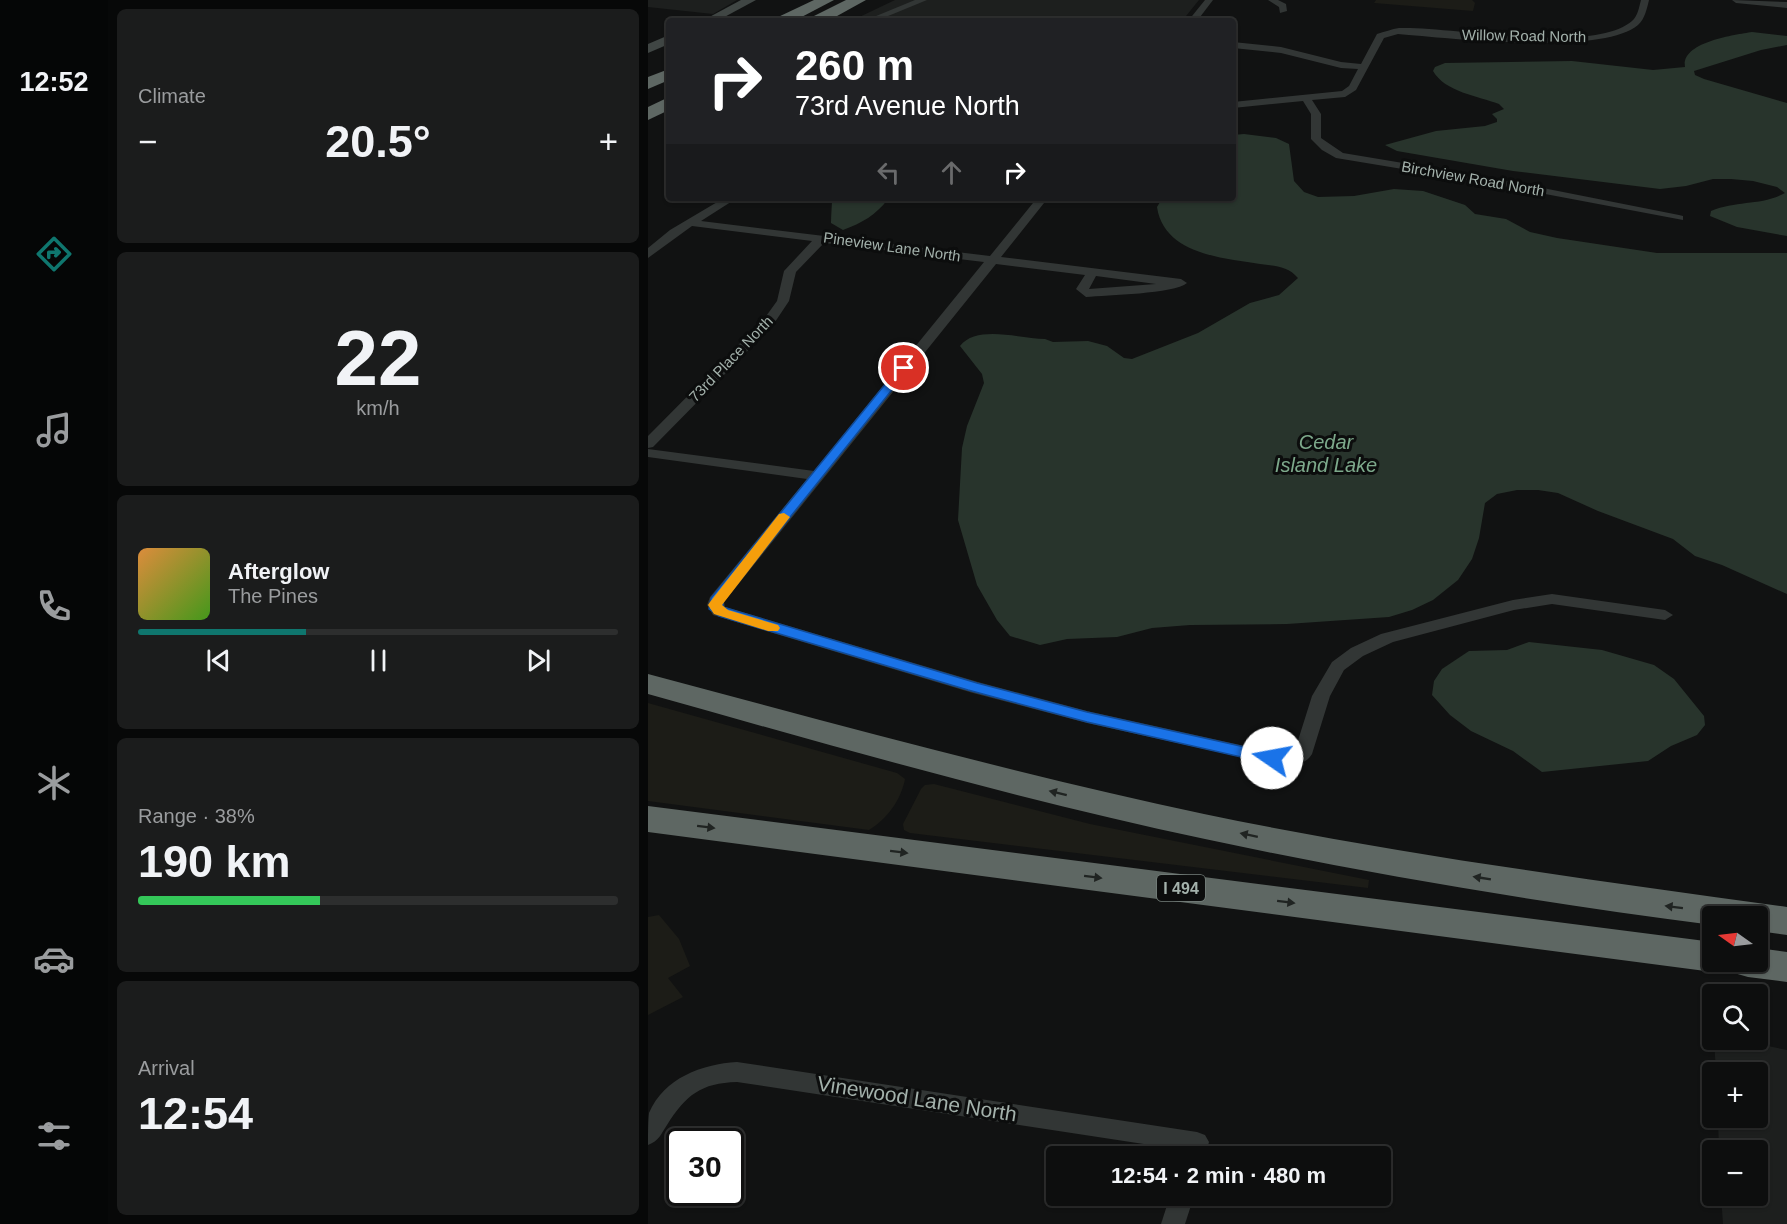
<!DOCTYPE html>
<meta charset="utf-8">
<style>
:root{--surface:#0d0e0e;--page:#1b1c1c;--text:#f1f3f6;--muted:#9a9c9e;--line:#2d2e2e;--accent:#0f766e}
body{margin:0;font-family:Helvetica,sans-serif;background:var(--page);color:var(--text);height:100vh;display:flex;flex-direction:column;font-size:22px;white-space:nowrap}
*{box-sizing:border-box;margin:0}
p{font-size:20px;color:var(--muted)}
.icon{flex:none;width:33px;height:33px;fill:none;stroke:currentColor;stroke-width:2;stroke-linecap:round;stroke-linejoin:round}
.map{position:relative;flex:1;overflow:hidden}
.sheet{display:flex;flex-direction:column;gap:9px;padding:9px;background:#070808;width:540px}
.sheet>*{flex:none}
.top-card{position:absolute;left:18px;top:18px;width:570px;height:183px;border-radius:6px;box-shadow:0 2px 4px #0004,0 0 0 2px var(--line);background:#202124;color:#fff;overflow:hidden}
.needle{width:39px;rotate:284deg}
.fabs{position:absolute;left:1054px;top:906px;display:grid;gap:12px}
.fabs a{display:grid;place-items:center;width:66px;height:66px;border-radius:6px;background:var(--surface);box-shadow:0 2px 4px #0004,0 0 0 2px var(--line);font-size:30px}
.speed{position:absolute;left:18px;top:1128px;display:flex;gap:12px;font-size:30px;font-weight:700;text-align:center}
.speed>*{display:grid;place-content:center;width:78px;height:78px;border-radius:50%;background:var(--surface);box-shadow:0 2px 4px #0004,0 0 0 2px var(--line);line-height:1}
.speed .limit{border:3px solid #111;border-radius:9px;background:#fff;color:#111}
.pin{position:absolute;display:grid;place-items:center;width:51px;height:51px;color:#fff;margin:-26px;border:3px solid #fff;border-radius:50%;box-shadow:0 2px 6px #0007}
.me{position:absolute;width:66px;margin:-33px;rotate:282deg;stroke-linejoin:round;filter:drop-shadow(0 0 4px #0008)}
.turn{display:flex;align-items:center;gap:21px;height:126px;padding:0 30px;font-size:27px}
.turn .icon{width:78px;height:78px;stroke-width:2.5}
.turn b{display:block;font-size:42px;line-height:51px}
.lanes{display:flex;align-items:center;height:57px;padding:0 30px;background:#0003;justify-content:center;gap:30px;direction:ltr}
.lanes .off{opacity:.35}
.big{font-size:45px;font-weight:800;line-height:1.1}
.sheet .tile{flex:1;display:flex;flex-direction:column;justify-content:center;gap:9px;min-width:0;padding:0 21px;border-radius:9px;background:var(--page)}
.sheet .dial{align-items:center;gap:0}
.dial b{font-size:78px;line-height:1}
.song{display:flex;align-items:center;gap:18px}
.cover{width:72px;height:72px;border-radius:9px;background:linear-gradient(135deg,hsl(30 70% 55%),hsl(100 70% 35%))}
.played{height:6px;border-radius:3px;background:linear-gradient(90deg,var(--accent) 35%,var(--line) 35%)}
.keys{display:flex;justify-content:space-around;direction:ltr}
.heat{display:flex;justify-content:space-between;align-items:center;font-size:33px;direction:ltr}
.charge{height:9px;border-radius:4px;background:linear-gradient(90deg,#34c759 38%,var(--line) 0)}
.trip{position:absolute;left:398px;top:1146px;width:345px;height:60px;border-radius:6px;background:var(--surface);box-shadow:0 2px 4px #0004,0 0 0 2px var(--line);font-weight:800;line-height:60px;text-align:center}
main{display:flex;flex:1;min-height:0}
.tabs{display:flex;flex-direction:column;width:108px;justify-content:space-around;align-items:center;background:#050606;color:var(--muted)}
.tabs .icon{width:42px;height:42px}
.tabs .on{color:var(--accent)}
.tabs b{font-size:27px;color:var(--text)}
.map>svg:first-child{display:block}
.built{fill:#1d1f1e}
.green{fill:#1c1c17}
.water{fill:#28342c}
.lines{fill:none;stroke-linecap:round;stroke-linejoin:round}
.street{fill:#323635;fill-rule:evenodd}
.secondary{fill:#404644;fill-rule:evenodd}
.highway{fill:#5e6763;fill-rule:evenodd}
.oneway{fill:#202422}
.route{fill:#1a73e8;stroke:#114b97;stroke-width:1.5}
.slow{fill:#f59e0b}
.labels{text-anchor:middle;stroke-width:6;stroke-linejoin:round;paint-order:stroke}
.far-street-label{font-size:15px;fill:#a3b1ab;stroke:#0c0d0d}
.shield{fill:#0c0d0d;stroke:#76807c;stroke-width:1.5}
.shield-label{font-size:16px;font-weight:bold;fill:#a3b1ab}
.water-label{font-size:20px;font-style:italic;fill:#7da98b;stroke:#0c0d0d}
.near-street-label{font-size:21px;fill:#a3b1ab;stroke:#0c0d0d}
</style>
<main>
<nav class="tabs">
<b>12:52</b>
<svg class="icon on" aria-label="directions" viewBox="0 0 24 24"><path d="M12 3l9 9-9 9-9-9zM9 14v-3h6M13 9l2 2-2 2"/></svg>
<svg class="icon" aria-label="music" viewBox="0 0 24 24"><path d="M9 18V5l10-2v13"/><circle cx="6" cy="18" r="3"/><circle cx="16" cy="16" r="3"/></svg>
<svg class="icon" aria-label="phone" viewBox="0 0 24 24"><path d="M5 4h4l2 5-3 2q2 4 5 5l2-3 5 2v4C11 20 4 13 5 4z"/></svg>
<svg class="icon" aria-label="climate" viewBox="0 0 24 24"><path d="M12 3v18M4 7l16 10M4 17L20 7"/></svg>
<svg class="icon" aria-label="car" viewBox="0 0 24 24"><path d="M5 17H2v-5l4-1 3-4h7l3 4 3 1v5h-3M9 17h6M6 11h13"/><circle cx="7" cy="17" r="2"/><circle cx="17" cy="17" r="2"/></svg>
<svg class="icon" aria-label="filters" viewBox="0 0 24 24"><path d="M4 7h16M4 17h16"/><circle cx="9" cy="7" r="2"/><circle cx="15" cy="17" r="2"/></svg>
</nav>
<section class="sheet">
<div class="tile"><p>Climate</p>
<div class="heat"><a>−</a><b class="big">20.5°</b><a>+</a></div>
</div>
<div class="tile dial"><b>22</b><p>km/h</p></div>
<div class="tile">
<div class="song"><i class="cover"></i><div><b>Afterglow</b><p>The Pines</p></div></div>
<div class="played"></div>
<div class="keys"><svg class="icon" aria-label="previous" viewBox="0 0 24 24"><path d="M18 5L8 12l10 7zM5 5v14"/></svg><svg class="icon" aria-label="pause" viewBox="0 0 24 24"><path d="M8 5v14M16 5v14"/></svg><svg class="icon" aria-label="next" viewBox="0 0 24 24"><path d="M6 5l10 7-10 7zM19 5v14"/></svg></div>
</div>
<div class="tile"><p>Range · 38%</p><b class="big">190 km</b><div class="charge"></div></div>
<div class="tile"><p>Arrival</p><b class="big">12:54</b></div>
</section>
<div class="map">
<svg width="1139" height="1224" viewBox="0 0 1139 1224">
<rect width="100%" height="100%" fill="#111212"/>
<g class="built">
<path d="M 0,0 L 89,0 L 65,14 L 0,7 Z"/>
<path d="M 247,0 L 551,0 L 534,21 L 203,21 Z"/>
<path d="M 1066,1040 L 1091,1040 L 1139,1050 L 1139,1224 L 1075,1224 L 1073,1196 L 1110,1196 L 1110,1150 L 1071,1150 L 1070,1118 L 1110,1118 L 1110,1072 L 1068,1072 Z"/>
</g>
<g class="green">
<path d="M 728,0 L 824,0 L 827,3 L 825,11 L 726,3 Z"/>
<path d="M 0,703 L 249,773 L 257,779 C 253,800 239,819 221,830 L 0,801 Z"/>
<path d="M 286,784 L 442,824 L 721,880 L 720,888 L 262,833 L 256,830 L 255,824 L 273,789 L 277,785 Z"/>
<path d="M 11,915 L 31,939 L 42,966 L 20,978 L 35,997 L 0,1015 L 0,917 Z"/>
</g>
<g class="water">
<path d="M 1104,32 L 1139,36 L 1139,45 L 1113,50 L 1046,71 L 1047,75 L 1056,79 L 1139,103 L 1139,236 L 1089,227 L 1062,216 L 1063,211 C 1089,200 1113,206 1137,193 L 1129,187 L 1105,181 L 1083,179 L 1065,179 L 1038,186 L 1012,189 L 865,171 L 749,151 L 737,145 L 788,131 L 837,126 L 849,122 L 849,119 L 844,114 L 856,109 L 851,104 C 830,96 797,92 785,71 L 787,67 L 797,63 L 924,61 L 1005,70 L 1037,67 C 1033,42 1086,35 1104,32 Z"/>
<path d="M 596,134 L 628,138 L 641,144 L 646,181 L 656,192 L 670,197 L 706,196 L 746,189 L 775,191 L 817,205 L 827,214 L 858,219 L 882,232 L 909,238 L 1009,253 L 1139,253 L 1139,594 L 1074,565 L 1047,556 L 1025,539 L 950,511 L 910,493 L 890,490 L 869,490 L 849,494 L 837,503 L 831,538 L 824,559 L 810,580 L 785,600 L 764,610 L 741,617 L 639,624 L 542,625 L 504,628 L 469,637 L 419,639 L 392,645 L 362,636 L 349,620 L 329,585 L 310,520 L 314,448 L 319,426 L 336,383 L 334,374 L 312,346 C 329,324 373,339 397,339 L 405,342 L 440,341 L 459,346 L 476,358 L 484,359 L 550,333 L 602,303 L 631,295 L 650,278 C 640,266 627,266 612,264 C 574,258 516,254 509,207 L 512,202 L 508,198 L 585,198 L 585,135 Z"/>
<path d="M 184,198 L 250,198 L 240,199 C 228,215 214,223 195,230 L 183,223 C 183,214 184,206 184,198 Z"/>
<path d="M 881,642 L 954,650 L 1006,665 L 1026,679 L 1056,716 L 1057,725 L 1049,735 L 1023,746 L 1000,761 L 894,772 L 865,751 L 823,731 L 802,715 L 784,695 L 786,681 L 794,669 L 821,651 L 859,650 Z"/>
</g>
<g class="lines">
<g class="street">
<path d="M 267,0 L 279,0 L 228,21 L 216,21 Z"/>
<path d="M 557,0 L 565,0 L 549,21 L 540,21 Z"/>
<path d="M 620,0 L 630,0 L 638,4 L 639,11 L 632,13 L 631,7 Z"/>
<path d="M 993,0 L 1001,0 C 999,8 997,19 990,25 C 953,56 801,38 750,34 L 736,38 L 708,90 L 697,97 L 664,100 L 673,114 L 673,138 L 695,153 L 839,177 L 1031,215 L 1035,216 L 1035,220 L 839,183 L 688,158 L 674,150 L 663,139 L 663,114 L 655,101 L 585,108 L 585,102 L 694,91 L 701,86 L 710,69 L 693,68 L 633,53 L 585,48 L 585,42 L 633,47 L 693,62 L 713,64 L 729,34 C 736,32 744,29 751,28 C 803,26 945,55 984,21 C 990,16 991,7 993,0 Z"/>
<path d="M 1084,0 L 1139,2 L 1139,8 L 1088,3 Z"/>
<path d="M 76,198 L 89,198 L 53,221 L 342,256 L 389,198 L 400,198 L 353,257 L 533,279 L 539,283 C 526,294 459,295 438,297 L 428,289 L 437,275 L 348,264 L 76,602 L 77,607 L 330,682 L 439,711 L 624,752 L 641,753 L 647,750 L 664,696 L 684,662 L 703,648 L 733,634 L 865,600 L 904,594 L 1017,610 L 1025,615 L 1017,620 L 904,604 L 866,610 L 745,642 L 715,656 L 696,670 L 682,696 L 664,754 C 655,768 639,766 624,764 L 439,723 L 325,693 L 65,615 L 59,605 L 62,597 L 159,479 L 0,457 L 0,449 L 166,471 L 336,262 L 176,243 L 148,272 L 141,301 L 125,325 L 5,447 L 0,448 L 0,436 L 116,319 L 129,301 L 136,271 L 164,241 L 44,226 L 0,258 L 0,248 L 22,230 ZM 448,276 L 508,284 L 441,289 Z"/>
<path d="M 89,1062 L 549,1132 L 557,1135 L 561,1142 L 557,1156 L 533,1156 L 535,1150 L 89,1082 C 53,1083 38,1095 19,1125 C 13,1134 11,1141 0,1145 C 0,1136 0,1121 1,1113 C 16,1078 54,1064 89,1062 Z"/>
<path d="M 522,1196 L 546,1196 L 537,1224 L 513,1224 Z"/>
</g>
<g class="secondary">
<path d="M 93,0 L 108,0 L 69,21 L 54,21 Z"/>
<path d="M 21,35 L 21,44 L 0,53 L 0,44 Z"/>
</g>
<g class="highway">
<path d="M 166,0 L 186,0 L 146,21 L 126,21 L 128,18 Z"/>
<path d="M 198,0 L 218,0 L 180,21 L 160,21 L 162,18 Z"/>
<path d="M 21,69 L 21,80 L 0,89 L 0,77 Z"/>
<path d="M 21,97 L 21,110 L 0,120 L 0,107 Z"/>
<path d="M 0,674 C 184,723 369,774 556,814 C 749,854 944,880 1139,907 L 1139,935 L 1110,931 L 1110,916 L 1065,916 L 1065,925 C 895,903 725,875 557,839 C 369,799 185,746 0,694 Z"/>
<path d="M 0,806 L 1065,942 L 1065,962 L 1110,962 L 1110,948 L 1139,952 L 1139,982 L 1100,977 L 1086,973 L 1081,963 L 1079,968 L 1065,972 L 0,832 Z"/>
</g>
</g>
<defs><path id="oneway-solid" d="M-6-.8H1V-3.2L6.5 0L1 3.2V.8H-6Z" transform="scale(1.5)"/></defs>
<g class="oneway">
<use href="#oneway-solid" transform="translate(410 793) rotate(-166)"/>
<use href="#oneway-solid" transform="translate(58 827) rotate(7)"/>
<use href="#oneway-solid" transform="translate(601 835) rotate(-168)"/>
<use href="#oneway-solid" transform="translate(251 852) rotate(7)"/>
<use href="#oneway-solid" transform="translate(445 877) rotate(7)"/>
<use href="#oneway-solid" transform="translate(834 878) rotate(-171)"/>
<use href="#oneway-solid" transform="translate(638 902) rotate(7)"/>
<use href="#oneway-solid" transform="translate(1026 907) rotate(-173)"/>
</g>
<path class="route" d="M 256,365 L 261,368 L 259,371 L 75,601 L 75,607 L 329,683 L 439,712 L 624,753 L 631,758 L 629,762 L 624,764 L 439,722 L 320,690 L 71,616 L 61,609 L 63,598 L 252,366 Z"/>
<path class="slow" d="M 136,513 L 142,517 L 74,605 L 80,610 L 130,625 L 132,628 L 130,631 L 120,631 L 66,614 L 60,605 L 62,602 L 131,514 Z"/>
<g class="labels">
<g class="far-street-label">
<text transform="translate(876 36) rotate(1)" y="5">Willow Road North</text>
<text transform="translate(825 179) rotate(10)" y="5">Birchview Road North</text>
<text transform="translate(244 247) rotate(8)" y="5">Pineview Lane North</text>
<text transform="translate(83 359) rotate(-46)" y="5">73rd Place North</text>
</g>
<rect class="shield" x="509" y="875" width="48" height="26" rx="4.5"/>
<g class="shield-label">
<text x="533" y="894">I 494</text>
</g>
<g class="water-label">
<text x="678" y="449">Cedar<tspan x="678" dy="23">Island Lake</tspan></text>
</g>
<g class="near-street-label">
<text transform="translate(269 1099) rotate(9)" y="7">Vinewood Lane North</text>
</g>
</g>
</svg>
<div class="fabs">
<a><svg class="needle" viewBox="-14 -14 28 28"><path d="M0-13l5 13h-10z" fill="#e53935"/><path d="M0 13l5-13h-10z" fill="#9a9c9e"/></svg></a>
<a><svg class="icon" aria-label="search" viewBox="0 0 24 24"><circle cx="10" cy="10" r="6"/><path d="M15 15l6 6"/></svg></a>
<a>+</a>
<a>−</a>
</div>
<div class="speed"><div class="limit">30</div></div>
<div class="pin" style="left:256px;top:368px;background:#d93025"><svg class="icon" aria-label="arrive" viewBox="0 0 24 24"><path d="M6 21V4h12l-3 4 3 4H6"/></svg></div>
<svg class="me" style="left:624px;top:758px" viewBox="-20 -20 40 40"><circle r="19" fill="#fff"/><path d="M0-13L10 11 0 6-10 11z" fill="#1a73e8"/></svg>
<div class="trip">12:54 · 2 min · 480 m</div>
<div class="top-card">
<div class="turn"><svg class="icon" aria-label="right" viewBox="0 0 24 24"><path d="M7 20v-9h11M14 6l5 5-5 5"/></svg><div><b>260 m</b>73rd Avenue North</div></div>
<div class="lanes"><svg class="icon off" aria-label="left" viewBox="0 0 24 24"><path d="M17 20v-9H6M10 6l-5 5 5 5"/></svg><svg class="icon off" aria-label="ahead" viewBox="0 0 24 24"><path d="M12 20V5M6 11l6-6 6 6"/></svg><svg class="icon" aria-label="right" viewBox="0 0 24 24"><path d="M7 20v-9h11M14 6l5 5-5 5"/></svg></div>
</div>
</div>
</main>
